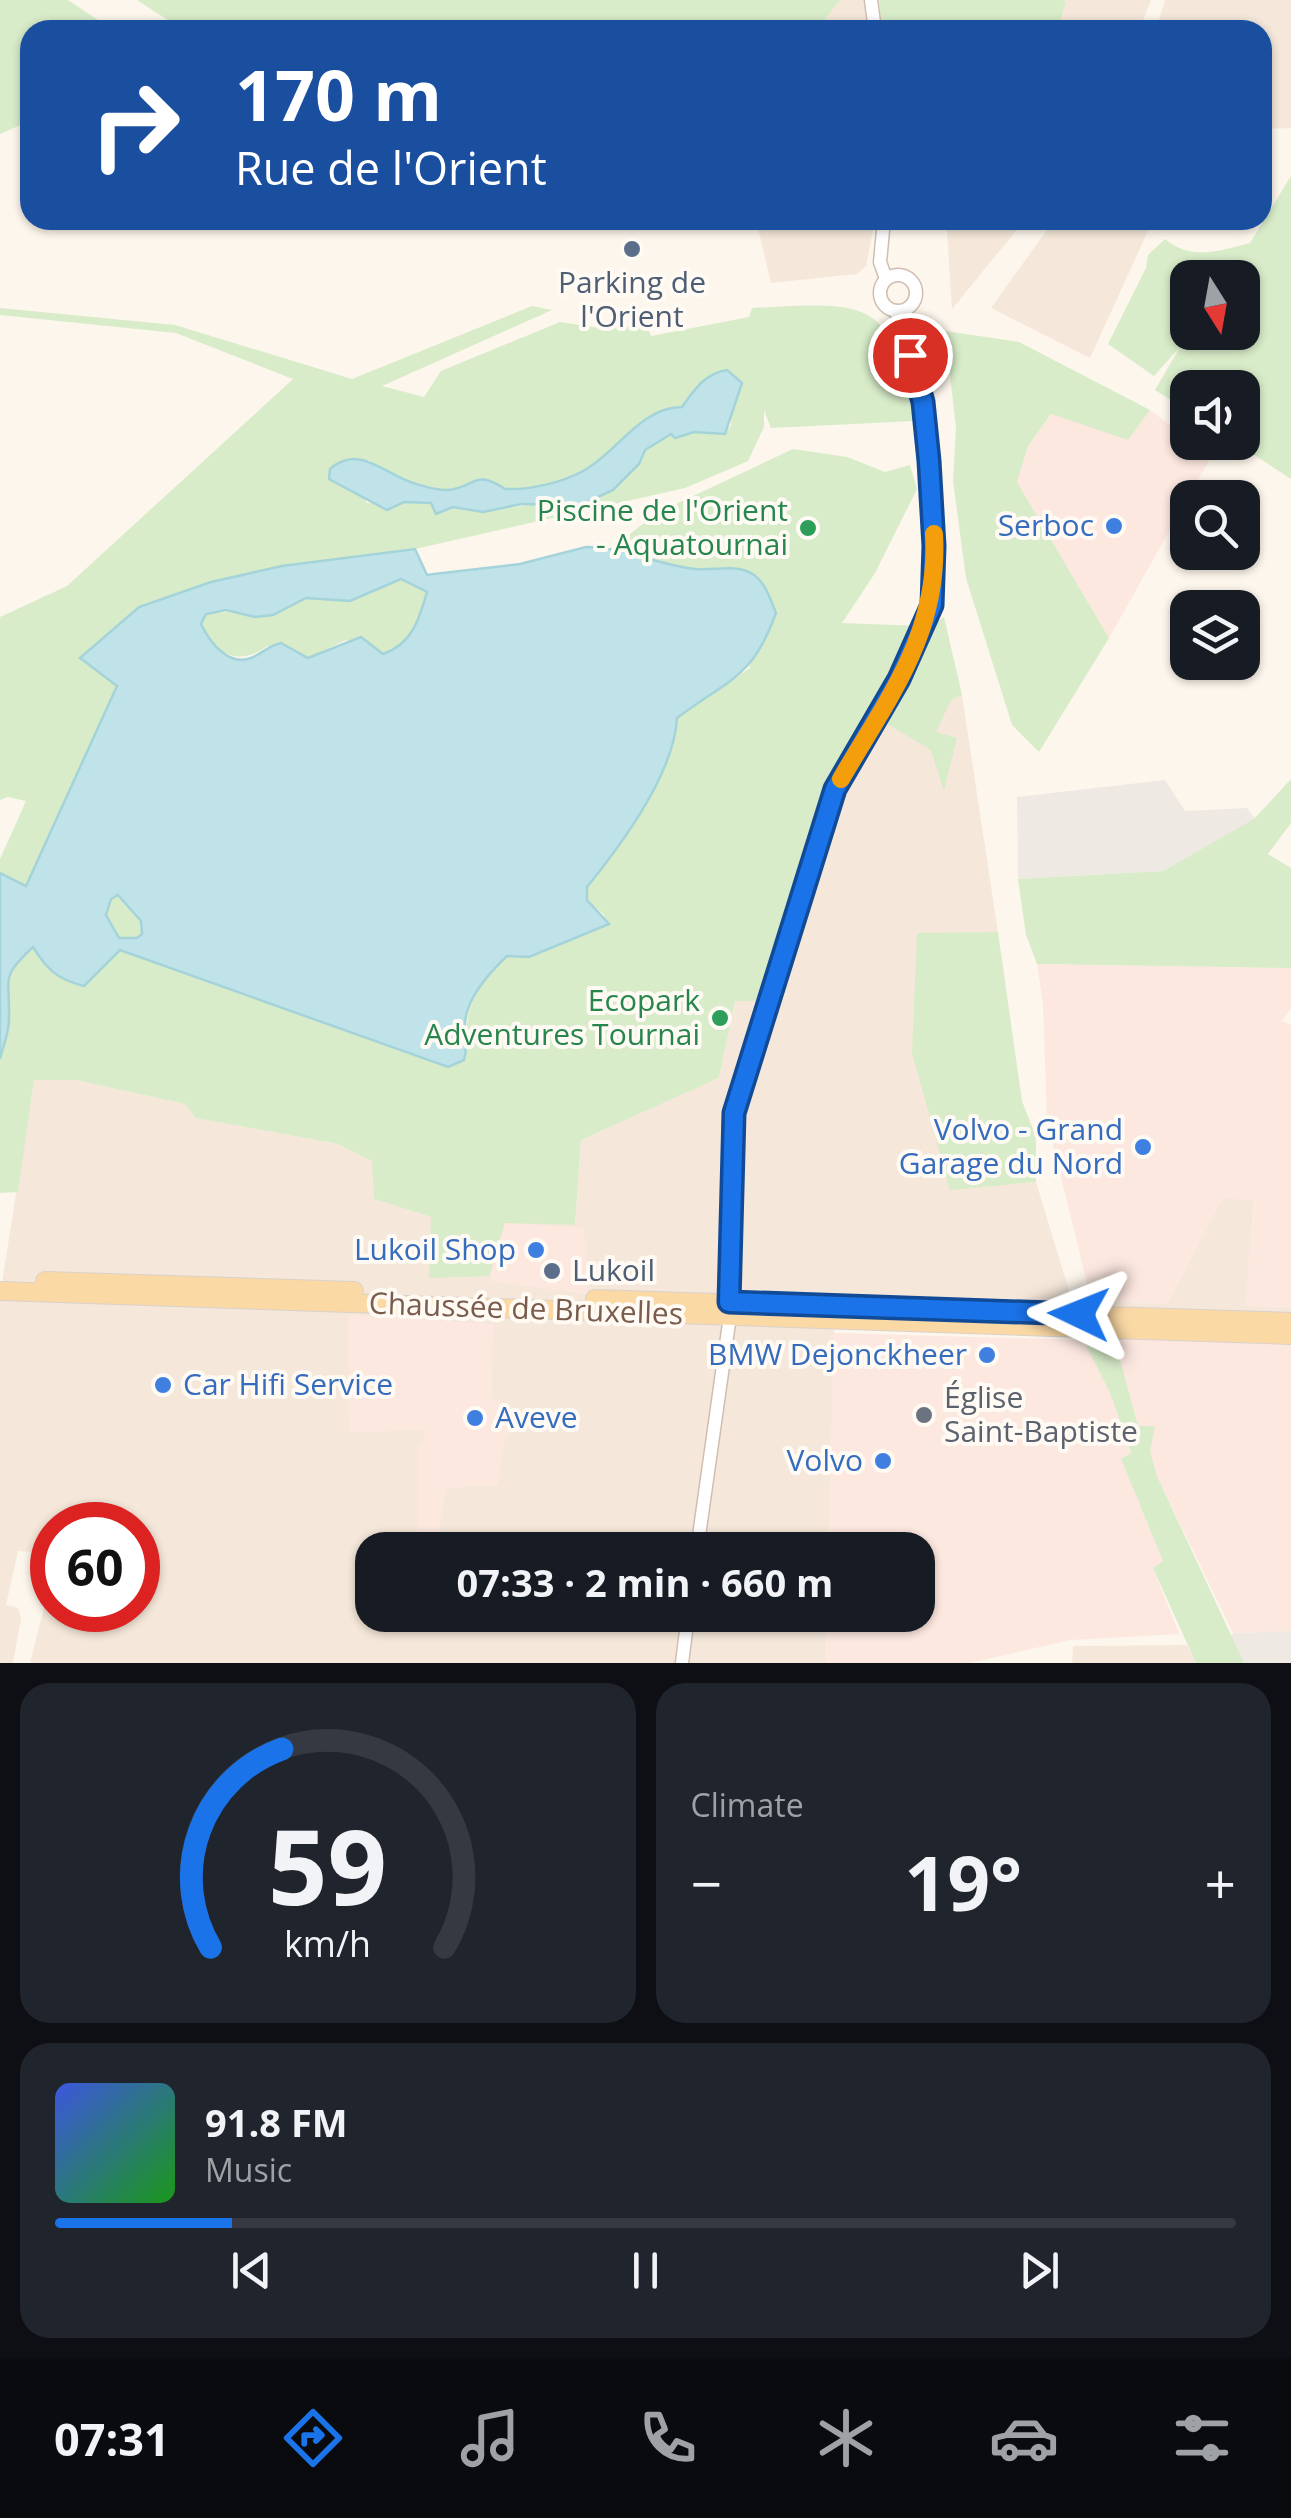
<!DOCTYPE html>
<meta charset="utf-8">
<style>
:root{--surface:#171b24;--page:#20242c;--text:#f1f3f6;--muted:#9ea1a6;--line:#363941;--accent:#1a73e8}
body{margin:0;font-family:"Open Sans",sans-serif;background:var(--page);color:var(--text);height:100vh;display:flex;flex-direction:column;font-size:38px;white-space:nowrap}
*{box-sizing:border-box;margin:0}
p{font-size:32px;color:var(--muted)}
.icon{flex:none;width:55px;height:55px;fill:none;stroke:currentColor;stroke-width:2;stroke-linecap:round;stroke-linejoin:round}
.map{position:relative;height:1663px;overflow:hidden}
.drawer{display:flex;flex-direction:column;gap:20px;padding:20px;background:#0d0f14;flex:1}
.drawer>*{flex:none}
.hud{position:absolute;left:20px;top:20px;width:1252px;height:210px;border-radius:30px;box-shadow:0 2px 8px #0004;background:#1a4fa0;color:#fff;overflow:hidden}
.needle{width:65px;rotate:169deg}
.tools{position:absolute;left:1170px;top:260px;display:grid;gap:20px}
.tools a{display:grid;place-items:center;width:90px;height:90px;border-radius:20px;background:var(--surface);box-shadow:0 2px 8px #0004;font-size:50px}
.speed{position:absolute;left:30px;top:1502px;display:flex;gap:20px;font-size:50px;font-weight:700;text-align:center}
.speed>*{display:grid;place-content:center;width:130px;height:130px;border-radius:50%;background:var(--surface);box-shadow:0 2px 8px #0004;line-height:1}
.speed .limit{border:15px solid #d22;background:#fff;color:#111}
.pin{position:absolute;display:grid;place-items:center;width:85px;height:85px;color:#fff;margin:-42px;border:5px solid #fff;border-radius:50%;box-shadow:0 2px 10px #0007}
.me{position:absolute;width:110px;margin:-55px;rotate:272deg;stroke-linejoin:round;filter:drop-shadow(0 0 8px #0008)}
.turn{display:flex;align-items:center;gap:35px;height:210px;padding:0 50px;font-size:45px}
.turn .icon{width:130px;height:130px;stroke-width:2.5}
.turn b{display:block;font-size:70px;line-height:85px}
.big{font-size:75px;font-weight:700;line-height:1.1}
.drawer .tile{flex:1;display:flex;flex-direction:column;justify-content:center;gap:15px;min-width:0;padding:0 35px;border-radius:30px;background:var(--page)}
.drawer .dial{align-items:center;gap:0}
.dial svg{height:260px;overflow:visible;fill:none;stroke:var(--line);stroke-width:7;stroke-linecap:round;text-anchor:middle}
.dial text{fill:var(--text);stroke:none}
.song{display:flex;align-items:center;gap:30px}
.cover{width:120px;height:120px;border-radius:15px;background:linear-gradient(135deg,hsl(230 70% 55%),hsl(120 70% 35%))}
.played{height:10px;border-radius:5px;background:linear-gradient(90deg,var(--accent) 15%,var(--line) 15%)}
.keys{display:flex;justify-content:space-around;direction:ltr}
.heat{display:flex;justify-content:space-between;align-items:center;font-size:55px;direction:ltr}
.drawer .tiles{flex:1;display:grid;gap:20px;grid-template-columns:1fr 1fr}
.tile:last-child{grid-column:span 2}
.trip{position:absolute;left:355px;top:1532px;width:580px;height:100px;border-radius:30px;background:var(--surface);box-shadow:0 2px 8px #0004;font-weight:700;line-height:100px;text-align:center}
.dock{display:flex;height:160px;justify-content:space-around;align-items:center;background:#090b0e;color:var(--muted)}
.dock .icon{width:70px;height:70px}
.dock .on{color:var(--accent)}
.dock b{font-size:45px;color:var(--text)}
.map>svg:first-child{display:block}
.residential{fill:#f5e8da}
.commercial{fill:#fde8e0}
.industrial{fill:#efe9e4}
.green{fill:#d8ecc9;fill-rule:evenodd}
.water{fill:#bfe3e8;stroke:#a5d3da;stroke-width:2.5;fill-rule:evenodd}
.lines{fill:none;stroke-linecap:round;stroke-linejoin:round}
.tertiary-casing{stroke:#d1beb0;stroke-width:15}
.primary-casing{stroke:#dad1cd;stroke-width:20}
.tertiary{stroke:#fff;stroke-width:12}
.primary{stroke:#fbd9a5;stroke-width:18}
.route-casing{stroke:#114b97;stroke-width:25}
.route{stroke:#1a73e8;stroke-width:18}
.slow{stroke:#f59e0b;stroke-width:18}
.service-dot{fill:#5c6f8a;stroke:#fffaf3;stroke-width:4}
.shop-dot{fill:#3f7fe0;stroke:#fffaf3;stroke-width:4}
.leisure-dot{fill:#2e9e5b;stroke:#fffaf3;stroke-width:4}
.worship-dot{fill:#6b7280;stroke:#fffaf3;stroke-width:4}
.labels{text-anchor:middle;stroke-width:8;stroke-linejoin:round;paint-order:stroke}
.service-label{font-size:30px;fill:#4e5e75;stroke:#fffaf3}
.leisure-label{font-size:30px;fill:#27864d;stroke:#fffaf3;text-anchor:end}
.shop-label{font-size:30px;fill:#366cbe;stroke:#fffaf3;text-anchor:end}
.street-label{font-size:30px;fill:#7a5c4d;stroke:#fffaf3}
.worship-label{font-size:30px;fill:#5b616d;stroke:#fffaf3;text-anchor:start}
</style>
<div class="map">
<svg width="1291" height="1663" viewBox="0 0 1291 1663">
<rect width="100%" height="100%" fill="#fdf6ec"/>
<g class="residential">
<path d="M 840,0 L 864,0 L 868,30 L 817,30 Z"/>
<path d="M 1062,0 L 1151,0 L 1139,30 L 1058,30 L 1066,2 Z"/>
<path d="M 1165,0 L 1291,0 L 1291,128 L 1263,129 L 1262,30 L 1156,30 Z"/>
<path d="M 756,220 L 875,220 L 866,266 L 857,274 L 771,283 Z"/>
<path d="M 946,220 L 1025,220 L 952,309 L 948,245 Z"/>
<path d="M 1054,220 L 1153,220 L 1090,358 L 991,308 Z"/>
<path d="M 962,695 L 998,932 L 917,934 L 950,1189 L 1036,1182 L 1074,1307 L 839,1295 L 834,1333 L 829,1550 L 372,1550 L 372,1615 L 827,1615 L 826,1663 L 30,1663 L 44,1608 L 138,1610 L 138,1525 L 52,1525 L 52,1553 L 18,1551 L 6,1605 L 18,1608 L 21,1619 L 13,1663 L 0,1663 L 0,1295 L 34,1080 L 76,1080 L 185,1104 L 197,1118 L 338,1144 L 373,1161 L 374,1199 L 431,1217 L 575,1225 L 581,1140 L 719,1078 L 735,1001 L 761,1000 L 822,803 L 870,718 Z"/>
<path d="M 1222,1198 L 1254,1199 L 1246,1306 L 1291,1307 L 1291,1345 L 1091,1337 L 1091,1300 L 1167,1304 Z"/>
<path d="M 1187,1645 L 1196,1663 L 1072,1663 L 1073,1646 Z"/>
</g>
<g class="commercial">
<path d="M 1150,410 L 1211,457 L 1109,638 L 1017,482 L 1028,446 L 1051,414 L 1128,439 Z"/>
<path d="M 1037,964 L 1291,968 L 1291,1008 L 1282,1021 L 1291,1025 L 1291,1307 L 1246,1306 L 1254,1200 L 1222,1198 L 1167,1304 L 1091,1300 L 1047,1120 L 1043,1004 Z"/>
<path d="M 505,1223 L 584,1228 L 587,1294 L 490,1281 Z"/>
<path d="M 348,1315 L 493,1324 L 492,1399 L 508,1403 L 509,1437 L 504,1439 L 498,1485 L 446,1488 L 436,1550 L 383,1550 L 385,1532 L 417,1532 L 417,1448 L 427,1430 L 349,1432 Z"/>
<path d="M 834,1333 L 1084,1340 L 1110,1393 L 1131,1454 L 1122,1458 L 1163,1561 L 1153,1568 L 1179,1634 L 1071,1640 L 970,1663 L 826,1663 L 827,1615 L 918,1615 L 918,1550 L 829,1550 Z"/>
<path d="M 1114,1337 L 1291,1345 L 1291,1631 L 1233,1633 L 1157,1476 L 1150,1451 L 1154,1427 L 1138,1426 Z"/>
</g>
<g class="industrial">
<path d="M 1165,780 L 1185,811 L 1247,808 L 1255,819 L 1163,871 L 1018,879 L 1017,797 Z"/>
<path d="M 1291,1631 L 1291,1663 L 1244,1663 L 1229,1639 L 1233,1633 Z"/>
</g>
<g class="green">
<path d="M 0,0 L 68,0 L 113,30 L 30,30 L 30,121 L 0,134 Z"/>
<path d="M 137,0 L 840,0 L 817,30 L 183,30 Z"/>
<path d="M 879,0 L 1062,0 L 1066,2 L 1058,30 L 882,30 Z"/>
<path d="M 1291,176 L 1291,479 L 1236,443 L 1242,442 L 1242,388 L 1188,388 L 1187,410 L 1155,390 L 1180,347 L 1154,376 L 1108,344 L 1146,268 L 1148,255 L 1165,239 C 1191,261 1219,251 1250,243 ZM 1188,278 L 1242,278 L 1242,332 L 1197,333 L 1191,343 L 1186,340 L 1191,333 L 1188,332 Z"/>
<path d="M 532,306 L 552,310 L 382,386 L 424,397 L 441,371 L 560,322 L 607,329 L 647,324 L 651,336 L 749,317 L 752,308 C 866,302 894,296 914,421 L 771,428 L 764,410 L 764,427 L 748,461 L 685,488 L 415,549 L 282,566 L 81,659 L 117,686 L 26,886 L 0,873 L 0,859 L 26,801 L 8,797 L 0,800 L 0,617 L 67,586 L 293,379 L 176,333 L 0,315 L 0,308 L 175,325 L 352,379 ZM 698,384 L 731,404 L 731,425 L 725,434 L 694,432 L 676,438 L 672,434 L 645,450 L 639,464 L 544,503 L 483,512 L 453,507 L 437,514 L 431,503 L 367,503 L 362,495 L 369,460 C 388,477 420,489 445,490 C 473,490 473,467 505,489 C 530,490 560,483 583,471 C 617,454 640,407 682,407 Z"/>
<path d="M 945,331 L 1019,342 L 1150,410 L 1128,440 L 1051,414 L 1028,446 L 1017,482 L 1109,638 L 1039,752 L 1012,725 L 966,578 L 953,481 L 956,428 Z"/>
<path d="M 793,449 L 847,457 L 885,472 L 910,465 L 917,489 L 875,573 L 842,623 L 921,626 L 822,803 L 761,1001 L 735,1001 L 719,1078 L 581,1140 L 575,1225 L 505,1223 L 489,1276 L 429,1278 L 431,1217 L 374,1199 L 372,1161 L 338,1144 L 196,1118 L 185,1104 L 76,1080 L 34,1080 L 18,1192 L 0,1193 L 0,1059 L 9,1021 L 3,978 L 11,960 L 33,947 C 46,969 57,979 84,986 L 120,950 L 448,1067 L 468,1044 C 461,1008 482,980 507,956 L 516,957 L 605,916 L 587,900 L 587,887 C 622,845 675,773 677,718 L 750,668 L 737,569 L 697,569 L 626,556 L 630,534 L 657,513 Z"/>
<path d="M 401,579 L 427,592 C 419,620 412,644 383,654 L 346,640 L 308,658 L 297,651 L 267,646 C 239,667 215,655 201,624 L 205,614 L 238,611 L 255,617 L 306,598 L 350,601 Z"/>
<path d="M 944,617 L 962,695 L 951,700 L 936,732 L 957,738 L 944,791 L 931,750 L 880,720 L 934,624 Z"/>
<path d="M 1291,779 L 1291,823 L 1268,854 L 1291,868 L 1291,968 L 1037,964 L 1026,935 L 1018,879 L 1163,871 L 1254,819 Z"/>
<path d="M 118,895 C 133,903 141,917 142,934 L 137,939 L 119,938 L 106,915 L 111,898 Z"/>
<path d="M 998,932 L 1022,1101 L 1036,1137 L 1036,1182 L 950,1190 L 912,1053 L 917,933 Z"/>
<path d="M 1091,1337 L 1114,1337 L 1138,1426 L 1155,1426 L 1150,1451 L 1157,1476 L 1244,1663 L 1196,1663 L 1153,1568 L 1163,1561 L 1121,1459 L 1131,1453 L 1110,1393 L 1084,1341 Z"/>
</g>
<g class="water">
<path d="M 727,370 L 742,383 L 725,434 L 694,432 L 675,438 L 671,434 L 645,450 L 639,464 L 613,490 L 581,505 L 522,504 L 483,512 L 453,507 L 436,514 L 431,503 L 404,502 L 387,510 L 329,479 L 330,469 C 360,443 384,475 416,484 C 424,486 438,491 447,490 C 475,488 474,468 505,489 C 530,490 561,483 583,471 C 617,453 640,407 682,407 C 695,389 704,374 727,370 Z"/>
<path d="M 586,547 C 622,547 659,565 695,569 C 713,571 735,564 751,573 C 765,581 770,598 776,613 C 752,679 730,678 677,718 C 674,774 622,844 587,887 L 587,900 L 609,924 L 529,957 L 507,956 C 489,973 464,1001 465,1027 C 465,1040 468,1046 464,1060 L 448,1067 L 120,950 L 84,986 C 56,979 47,969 33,947 C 0,978 10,975 9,1020 C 9,1032 3,1047 0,1059 L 0,873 L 26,886 L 117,686 L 80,658 L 139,607 L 211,582 L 282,566 L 415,549 L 427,575 L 434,574 L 520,564 ZM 401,579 L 427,592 C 419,620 412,644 383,654 L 361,637 L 308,658 L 281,643 C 268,646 263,653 251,658 C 228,667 209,641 201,624 L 206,614 L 226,610 L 255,617 L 273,615 L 306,598 L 350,601 ZM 118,895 L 141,921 L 142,934 L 137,938 L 119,938 L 106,915 L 111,899 Z"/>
</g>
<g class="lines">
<g class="tertiary-casing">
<g id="tertiary">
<path d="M 871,0 L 875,30"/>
<path d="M 884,220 L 880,262 L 886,279"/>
<circle cx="898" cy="293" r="18"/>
<path d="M 729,1303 L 735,1113 L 835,789 L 899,679 L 932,605 L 934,546 L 923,402 L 896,311"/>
<path d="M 697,1550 L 730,1316"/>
<path d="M 682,1663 L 688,1615"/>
</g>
</g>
<g class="primary-casing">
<g id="primary">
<path d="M 45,1281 L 354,1291"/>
<path d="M 0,1291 L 1291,1335"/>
<path d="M 595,1299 L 1291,1322"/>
</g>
</g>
<use href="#tertiary" class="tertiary"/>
<use href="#primary" class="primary"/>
</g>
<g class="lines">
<g class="route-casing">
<path id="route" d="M 910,355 L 923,402 L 929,461 L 934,546 L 932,605 L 899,679 L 835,789 L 734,1113 L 729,1302 L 1079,1314"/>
</g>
<use href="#route" class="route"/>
<path class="slow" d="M 841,779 C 888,698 940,633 934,534"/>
</g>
<g class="service-dot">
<circle cx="632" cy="249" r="10"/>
<circle cx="552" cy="1271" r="10"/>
</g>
<g class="shop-dot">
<circle cx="1114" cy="526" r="10"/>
<circle cx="1143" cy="1147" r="10"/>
<circle cx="536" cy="1250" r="10"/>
<circle cx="987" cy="1355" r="10"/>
<circle cx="163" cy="1385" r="10"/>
<circle cx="475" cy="1418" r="10"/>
<circle cx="883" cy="1461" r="10"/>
</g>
<g class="leisure-dot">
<circle cx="808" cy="528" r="10"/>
<circle cx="720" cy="1018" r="10"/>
</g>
<circle class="worship-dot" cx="924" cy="1415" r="10"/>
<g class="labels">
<g class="service-label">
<text x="632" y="293">Parking de<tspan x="632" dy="34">l'Orient</tspan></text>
<text x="572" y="1281" text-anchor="start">Lukoil</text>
</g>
<g class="leisure-label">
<text x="788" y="521">Piscine de l'Orient<tspan x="788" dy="34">- Aquatournai</tspan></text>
<text x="700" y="1011">Ecopark<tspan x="700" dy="34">Adventures Tournai</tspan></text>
</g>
<g class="shop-label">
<text x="1094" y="536">Serboc</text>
<text x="1123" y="1140">Volvo - Grand<tspan x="1123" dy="34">Garage du Nord</tspan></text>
<text x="516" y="1260">Lukoil Shop</text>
<text x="967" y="1365">BMW Dejonckheer</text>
<text x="183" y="1395" text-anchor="start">Car Hifi Service</text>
<text x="495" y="1428" text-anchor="start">Aveve</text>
<text x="863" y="1471">Volvo</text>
</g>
<g class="street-label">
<text transform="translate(526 1309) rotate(2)" y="10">Chaussée de Bruxelles</text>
</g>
<g class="worship-label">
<text x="944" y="1408">Église<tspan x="944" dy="34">Saint-Baptiste</tspan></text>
</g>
</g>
</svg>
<div class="tools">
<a><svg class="needle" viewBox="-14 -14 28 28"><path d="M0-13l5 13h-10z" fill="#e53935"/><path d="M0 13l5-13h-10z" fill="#9ea1a6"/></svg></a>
<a><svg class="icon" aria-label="sound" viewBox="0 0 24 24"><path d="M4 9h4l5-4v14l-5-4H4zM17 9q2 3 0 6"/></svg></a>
<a><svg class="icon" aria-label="search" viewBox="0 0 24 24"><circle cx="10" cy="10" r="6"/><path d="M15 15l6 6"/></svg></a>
<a><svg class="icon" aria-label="layers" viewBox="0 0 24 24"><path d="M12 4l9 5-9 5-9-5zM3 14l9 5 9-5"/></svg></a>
</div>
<div class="speed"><div class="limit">60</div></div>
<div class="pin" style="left:910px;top:355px;background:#d93025"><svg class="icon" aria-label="arrive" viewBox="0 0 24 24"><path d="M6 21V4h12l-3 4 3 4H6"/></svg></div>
<svg class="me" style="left:1079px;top:1314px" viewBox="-20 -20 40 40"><path d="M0-17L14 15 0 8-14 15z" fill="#1a73e8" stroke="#fff" stroke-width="4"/></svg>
<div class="trip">07:33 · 2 min · 660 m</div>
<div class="hud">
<div class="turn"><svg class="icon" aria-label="right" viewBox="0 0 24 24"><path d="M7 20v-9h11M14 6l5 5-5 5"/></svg><div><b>170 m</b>Rue de l'Orient</div></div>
</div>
</div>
<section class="drawer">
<div class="tiles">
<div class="tile dial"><svg viewBox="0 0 100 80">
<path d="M14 69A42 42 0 1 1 86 69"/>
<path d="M14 69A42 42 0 0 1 36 8" stroke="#1a73e8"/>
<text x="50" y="56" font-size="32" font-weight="700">59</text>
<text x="50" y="72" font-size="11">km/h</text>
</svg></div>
<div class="tile"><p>Climate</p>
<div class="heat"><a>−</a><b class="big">19°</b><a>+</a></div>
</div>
<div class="tile">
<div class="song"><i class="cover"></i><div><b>91.8 FM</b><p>Music</p></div></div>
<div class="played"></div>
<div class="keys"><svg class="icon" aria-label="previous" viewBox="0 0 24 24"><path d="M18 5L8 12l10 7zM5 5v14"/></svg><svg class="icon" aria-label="pause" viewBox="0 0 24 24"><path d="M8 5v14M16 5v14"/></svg><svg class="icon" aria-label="next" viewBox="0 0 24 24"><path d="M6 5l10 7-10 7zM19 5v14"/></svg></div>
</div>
</div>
</section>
<nav class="dock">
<b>07:31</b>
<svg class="icon on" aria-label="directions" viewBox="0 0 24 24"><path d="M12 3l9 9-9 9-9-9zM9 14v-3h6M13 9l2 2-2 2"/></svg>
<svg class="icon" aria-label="music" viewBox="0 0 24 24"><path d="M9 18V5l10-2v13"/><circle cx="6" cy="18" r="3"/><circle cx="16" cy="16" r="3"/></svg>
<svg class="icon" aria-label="phone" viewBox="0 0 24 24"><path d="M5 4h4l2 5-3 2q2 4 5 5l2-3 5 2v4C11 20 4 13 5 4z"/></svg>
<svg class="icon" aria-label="climate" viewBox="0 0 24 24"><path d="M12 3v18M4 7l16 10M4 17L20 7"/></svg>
<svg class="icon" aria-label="car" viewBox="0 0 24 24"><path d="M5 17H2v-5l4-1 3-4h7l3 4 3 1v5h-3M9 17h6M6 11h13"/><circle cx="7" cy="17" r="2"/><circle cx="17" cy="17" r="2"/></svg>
<svg class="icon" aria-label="filters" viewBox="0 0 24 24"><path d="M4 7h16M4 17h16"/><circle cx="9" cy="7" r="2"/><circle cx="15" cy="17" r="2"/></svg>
</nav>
